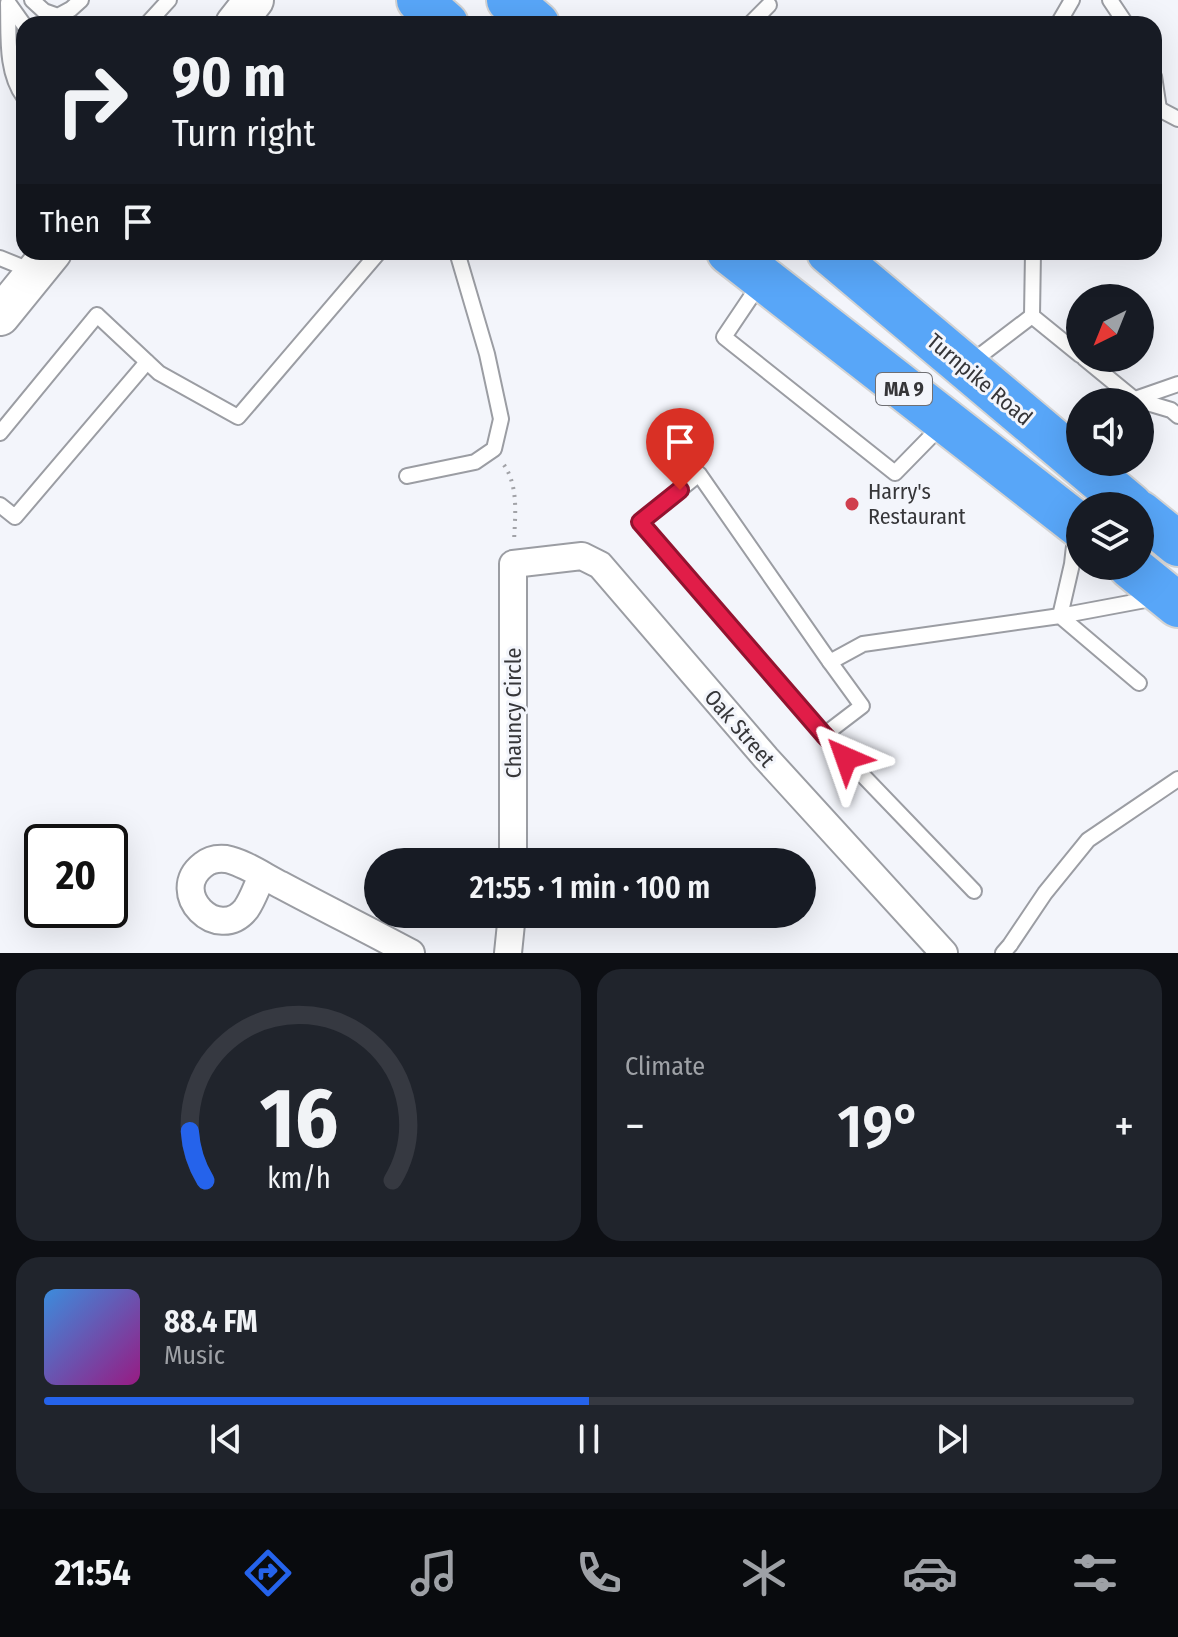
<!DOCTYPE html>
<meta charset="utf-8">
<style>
:root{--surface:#171b24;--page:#20242c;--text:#f1f3f6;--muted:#9ea1a6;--line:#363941;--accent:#2563eb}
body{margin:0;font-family:"Fira Sans Condensed",sans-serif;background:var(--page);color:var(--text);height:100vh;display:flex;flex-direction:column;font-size:30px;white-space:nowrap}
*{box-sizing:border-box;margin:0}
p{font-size:26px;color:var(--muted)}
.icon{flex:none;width:44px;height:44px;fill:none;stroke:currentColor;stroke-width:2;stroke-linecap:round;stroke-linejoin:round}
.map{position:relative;height:953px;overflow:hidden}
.panel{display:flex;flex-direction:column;gap:16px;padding:16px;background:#0d0f14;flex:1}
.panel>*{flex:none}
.top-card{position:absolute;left:16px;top:16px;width:1146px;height:244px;border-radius:24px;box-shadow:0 8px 32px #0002;background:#171b24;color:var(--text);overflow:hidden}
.needle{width:52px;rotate:223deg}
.fabs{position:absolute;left:1066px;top:284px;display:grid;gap:16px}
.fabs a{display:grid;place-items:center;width:88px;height:88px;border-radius:50%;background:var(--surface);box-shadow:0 8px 32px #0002;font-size:40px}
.speed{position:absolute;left:24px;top:824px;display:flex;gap:16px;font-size:40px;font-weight:700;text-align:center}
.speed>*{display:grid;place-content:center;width:104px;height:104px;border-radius:50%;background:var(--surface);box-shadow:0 8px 32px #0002;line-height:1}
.speed .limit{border:4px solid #111;border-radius:12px;background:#fff;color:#111}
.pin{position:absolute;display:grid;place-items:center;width:68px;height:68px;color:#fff;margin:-82px -34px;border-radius:50% 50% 50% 0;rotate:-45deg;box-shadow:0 0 8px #0007}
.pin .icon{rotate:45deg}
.me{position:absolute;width:88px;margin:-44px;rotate:317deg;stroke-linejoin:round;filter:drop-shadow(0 0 6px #0008)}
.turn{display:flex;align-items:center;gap:28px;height:168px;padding:0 24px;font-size:36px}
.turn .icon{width:104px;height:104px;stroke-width:2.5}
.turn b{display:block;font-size:56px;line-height:68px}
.then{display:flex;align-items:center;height:76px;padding:0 24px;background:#0003;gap:16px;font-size:30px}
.big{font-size:60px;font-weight:600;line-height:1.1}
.panel .tile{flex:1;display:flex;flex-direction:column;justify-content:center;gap:12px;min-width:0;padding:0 28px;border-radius:24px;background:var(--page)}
.panel .dial{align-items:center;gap:0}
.dial svg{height:208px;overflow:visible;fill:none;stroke:var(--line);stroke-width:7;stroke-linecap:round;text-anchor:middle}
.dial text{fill:var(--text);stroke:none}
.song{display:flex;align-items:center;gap:24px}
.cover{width:96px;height:96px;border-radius:12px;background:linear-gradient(135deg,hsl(210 70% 55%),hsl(310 70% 35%))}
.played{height:8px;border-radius:4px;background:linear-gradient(90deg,var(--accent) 50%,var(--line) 50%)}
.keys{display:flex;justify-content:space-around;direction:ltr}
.heat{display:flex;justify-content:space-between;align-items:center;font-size:44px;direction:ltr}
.panel .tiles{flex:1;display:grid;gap:16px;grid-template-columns:1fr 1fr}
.tile:last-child{grid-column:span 2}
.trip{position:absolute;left:364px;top:848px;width:452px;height:80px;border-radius:40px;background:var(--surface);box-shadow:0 8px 32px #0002;font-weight:600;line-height:80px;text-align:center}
.tabs{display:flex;height:128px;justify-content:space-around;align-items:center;background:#090b0e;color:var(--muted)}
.tabs .icon{width:56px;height:56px}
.tabs .on{color:var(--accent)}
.tabs b{font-size:36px;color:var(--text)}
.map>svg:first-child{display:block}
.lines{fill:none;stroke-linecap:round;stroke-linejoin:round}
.lane-casing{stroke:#9b9da3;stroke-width:18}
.street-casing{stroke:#9b9da3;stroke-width:30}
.secondary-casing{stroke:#9b9da3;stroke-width:42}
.highway-casing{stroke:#d3d3d3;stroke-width:48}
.path{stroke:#a1a2a7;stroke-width:4;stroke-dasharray:2 6;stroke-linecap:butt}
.lane{stroke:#fff;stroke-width:14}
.street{stroke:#fff;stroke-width:26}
.secondary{stroke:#fff;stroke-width:38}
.highway{stroke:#58a6f8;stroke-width:44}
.route-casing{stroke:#92132f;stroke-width:20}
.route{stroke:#e11d48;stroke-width:14}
.poi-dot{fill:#d03f4e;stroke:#f3f5fb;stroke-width:3}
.labels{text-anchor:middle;stroke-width:6;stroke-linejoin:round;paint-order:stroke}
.shield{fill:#f3f5fb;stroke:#6f6f73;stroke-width:2}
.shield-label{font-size:20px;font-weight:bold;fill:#363639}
.street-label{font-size:22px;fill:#363639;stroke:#f3f5fb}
.poi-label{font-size:22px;fill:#363639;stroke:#f3f5fb;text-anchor:start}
</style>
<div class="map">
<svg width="1178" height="953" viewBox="0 0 1178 953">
<rect width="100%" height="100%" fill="#f3f5fb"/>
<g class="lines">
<g class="lane-casing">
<g id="lane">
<path d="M 32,0 L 44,11 L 58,16 L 71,9 L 81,0"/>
<path d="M 1110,0 L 1126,24"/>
<path d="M 8,3 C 9,34 5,71 24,97"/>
<path d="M 9,4 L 24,25"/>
<path d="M 147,24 L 169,0"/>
<path d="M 750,24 L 769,5"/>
<path d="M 1058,24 L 1072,0"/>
<path d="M 1154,76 L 1159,109"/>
<path d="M 1154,110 L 1159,109 L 1178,119"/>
<path d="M 0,258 L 32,271"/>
<path d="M 761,282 L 724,337 L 895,473 L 942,425"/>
<path d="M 1032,316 L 1033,252"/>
<path d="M 1032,316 L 1080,355"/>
<path d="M 1084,358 L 1134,399 L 1171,410 L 1178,416"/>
<path d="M 969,364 L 1032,316"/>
<path d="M 1135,399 L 1178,384"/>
<path d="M 0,433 L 97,315 L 159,373 L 238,417 L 379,252"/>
<path d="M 407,476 L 475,462 L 494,449 L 501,419 L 487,354 L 457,252"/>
<path d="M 0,505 L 15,517 L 147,362"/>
<path d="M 1076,528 L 1072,564 L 1060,616 L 1156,598"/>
<path d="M 824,735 L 862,706 L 830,662"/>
<path d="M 974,891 L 824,735 L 640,522 L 699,474 L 830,662 L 863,644 L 1060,616 L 1139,683"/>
<path d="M 1003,953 L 1010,945 L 1045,893 L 1088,840 L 1178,779"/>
</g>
</g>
<g class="street-casing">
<g id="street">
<path d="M 513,862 L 513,564 L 582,556 L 600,565 L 766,758 L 944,953"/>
<path d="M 262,876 C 257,886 253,899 246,909 C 218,944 167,893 203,865 C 209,860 217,858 226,859 C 243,862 265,877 281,885 C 324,908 368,930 411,953"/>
<path d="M 508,953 L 512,914"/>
</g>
</g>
<g class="secondary-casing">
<g id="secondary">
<path d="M 235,24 L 254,0"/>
<path d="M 0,316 L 52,252"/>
</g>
</g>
<g class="highway-casing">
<g id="highway">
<path d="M 419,0 L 446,24"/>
<path d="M 509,0 L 537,24"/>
<path d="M 729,252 L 1080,526"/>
<path d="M 829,252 L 1131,506"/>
<path d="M 1140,513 L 1178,544"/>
<path d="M 1130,566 L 1178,605"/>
</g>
</g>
<path class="path" d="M 504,465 C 519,487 515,516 514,542"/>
<use href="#lane" class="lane"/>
<use href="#street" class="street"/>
<use href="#secondary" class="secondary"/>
<use href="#highway" class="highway"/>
</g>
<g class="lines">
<g class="route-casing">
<path id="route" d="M 680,490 L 640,522 L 824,735 L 846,758"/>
</g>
<use href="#route" class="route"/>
</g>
<circle class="poi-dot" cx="852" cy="504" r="8"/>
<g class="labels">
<rect class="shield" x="876" y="373" width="56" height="32" rx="6"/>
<g class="shield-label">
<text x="904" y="396">MA 9</text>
</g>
<g class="street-label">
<text transform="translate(980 379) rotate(40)" y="8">Turnpike Road</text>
<text transform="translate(513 713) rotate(-90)" y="8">Chauncy Circle</text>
<text transform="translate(740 728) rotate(49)" y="8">Oak Street</text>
</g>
<g class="poi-label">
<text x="868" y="499">Harry's<tspan x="868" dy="25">Restaurant</tspan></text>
</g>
</g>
</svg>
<div class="fabs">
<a><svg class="needle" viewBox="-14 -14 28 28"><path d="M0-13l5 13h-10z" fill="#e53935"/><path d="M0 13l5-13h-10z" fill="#9ea1a6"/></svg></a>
<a><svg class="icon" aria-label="sound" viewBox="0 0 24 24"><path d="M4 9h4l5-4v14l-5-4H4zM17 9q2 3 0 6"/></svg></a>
<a><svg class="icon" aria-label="layers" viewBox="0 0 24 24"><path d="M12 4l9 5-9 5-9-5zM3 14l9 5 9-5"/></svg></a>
</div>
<div class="speed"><div class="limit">20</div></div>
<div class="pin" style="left:680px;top:490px;background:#d93025"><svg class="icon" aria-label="arrive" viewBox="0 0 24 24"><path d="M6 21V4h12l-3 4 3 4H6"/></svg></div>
<svg class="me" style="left:846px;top:758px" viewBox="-20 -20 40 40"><path d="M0-17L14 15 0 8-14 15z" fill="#e11d48" stroke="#fff" stroke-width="4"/></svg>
<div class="trip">21:55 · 1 min · 100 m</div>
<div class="top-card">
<div class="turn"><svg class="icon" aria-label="right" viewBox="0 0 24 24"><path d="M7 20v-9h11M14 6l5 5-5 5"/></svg><div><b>90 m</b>Turn right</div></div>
<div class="then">Then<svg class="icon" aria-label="arrive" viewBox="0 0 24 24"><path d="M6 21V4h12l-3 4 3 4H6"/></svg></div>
</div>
</div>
<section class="panel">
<div class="tiles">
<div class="tile dial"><svg viewBox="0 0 100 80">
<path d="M14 69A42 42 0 1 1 86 69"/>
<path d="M14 69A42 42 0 0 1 8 50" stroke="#2563eb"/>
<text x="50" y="56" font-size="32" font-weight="700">16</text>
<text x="50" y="72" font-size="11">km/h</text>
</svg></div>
<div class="tile"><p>Climate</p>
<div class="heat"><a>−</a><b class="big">19°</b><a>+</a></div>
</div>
<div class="tile">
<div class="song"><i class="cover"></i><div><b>88.4 FM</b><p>Music</p></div></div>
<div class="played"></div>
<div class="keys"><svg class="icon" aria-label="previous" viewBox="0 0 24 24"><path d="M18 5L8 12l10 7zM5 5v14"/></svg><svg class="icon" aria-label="pause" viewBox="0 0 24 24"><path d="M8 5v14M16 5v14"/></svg><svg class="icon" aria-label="next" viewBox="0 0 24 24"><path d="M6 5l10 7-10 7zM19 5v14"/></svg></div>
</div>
</div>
</section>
<nav class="tabs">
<b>21:54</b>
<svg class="icon on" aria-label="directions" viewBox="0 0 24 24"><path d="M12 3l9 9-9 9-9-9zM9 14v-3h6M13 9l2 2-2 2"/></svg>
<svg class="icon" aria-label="music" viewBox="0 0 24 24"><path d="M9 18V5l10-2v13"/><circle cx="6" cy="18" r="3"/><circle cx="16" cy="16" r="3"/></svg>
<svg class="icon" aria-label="phone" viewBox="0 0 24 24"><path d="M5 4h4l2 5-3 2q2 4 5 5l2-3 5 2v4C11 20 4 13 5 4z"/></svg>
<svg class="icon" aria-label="climate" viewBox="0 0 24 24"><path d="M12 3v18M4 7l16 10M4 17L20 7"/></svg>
<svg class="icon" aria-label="car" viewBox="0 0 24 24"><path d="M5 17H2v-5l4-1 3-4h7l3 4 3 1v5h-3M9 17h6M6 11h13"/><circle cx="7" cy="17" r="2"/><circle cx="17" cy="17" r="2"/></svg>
<svg class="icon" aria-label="filters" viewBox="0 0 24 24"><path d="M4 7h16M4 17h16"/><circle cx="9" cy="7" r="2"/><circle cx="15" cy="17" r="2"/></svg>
</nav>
